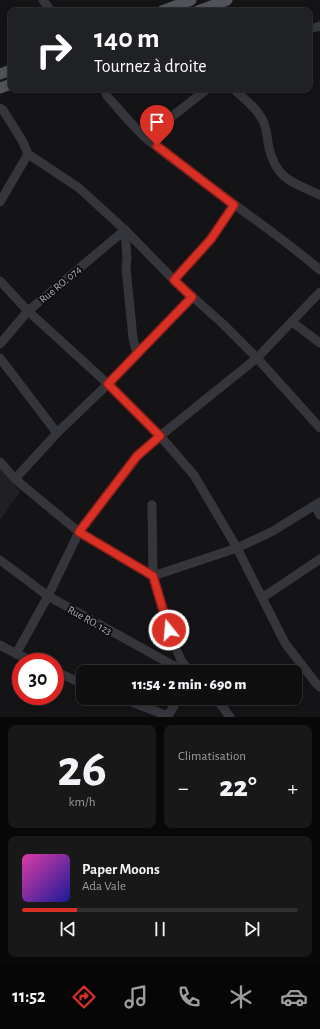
<!DOCTYPE html>
<html lang="fr">
<meta charset="utf-8">
<style>
:root{--surface:#0f0f10;--page:#181819;--text:#f1f3f6;--muted:#9b9c9f;--line:#2f2f30;--accent:#d93025}
body{margin:0;font-family:"Alegreya Sans",sans-serif;background:var(--page);color:var(--text);height:100vh;display:flex;flex-direction:column;font-size:15px;white-space:nowrap}
*{box-sizing:border-box;margin:0}
p{font-size:13px;color:var(--muted)}
.icon{flex:none;width:22px;height:22px;fill:none;stroke:currentColor;stroke-width:2;stroke-linecap:round;stroke-linejoin:round}
.map{position:relative;height:717px;overflow:hidden}
.details{display:flex;flex-direction:column;gap:8px;padding:8px;background:#080809;flex:1}
.details>*{flex:none}
.banner{position:absolute;left:8px;top:8px;width:304px;height:84px;border-radius:8px;box-shadow:0 2px 6px #0003,0 0 0 1px var(--line);background:#202124;color:#fff;overflow:hidden}
.speed{position:absolute;left:12px;top:653px;display:flex;gap:8px;font-size:20px;font-weight:700;text-align:center}
.speed>*{display:grid;place-content:center;width:52px;height:52px;border-radius:50%;background:var(--surface);box-shadow:0 2px 6px #0003,0 0 0 1px var(--line);line-height:1}
.speed .limit{border:6px solid #d22;background:#fff;color:#111}
.pin{position:absolute;display:grid;place-items:center;width:34px;height:34px;color:#fff;margin:-41px -17px;border-radius:50% 50% 50% 0;rotate:-45deg;box-shadow:0 0 4px #0007}
.pin .icon{rotate:45deg}
.me{position:absolute;width:44px;margin:-22px;rotate:343deg;stroke-linejoin:round;filter:drop-shadow(0 0 3px #0008)}
.turn{display:flex;align-items:center;gap:14px;height:84px;padding:0 20px;font-size:18px}
.turn .icon{width:52px;height:52px;stroke-width:2.5}
.turn b{display:block;font-size:28px;line-height:34px}
.big{font-size:30px;font-weight:800;line-height:1.1}
.details .widget{flex:1;display:flex;flex-direction:column;justify-content:center;gap:6px;min-width:0;padding:0 14px;border-radius:8px;background:var(--page)}
.details .dial{align-items:center;gap:0}
.dial b{font-size:52px;line-height:1}
.song{display:flex;align-items:center;gap:12px}
.cover{width:48px;height:48px;border-radius:6px;background:linear-gradient(135deg,hsl(320 70% 55%),hsl(240 70% 35%))}
.played{height:4px;border-radius:2px;background:linear-gradient(90deg,var(--accent) 20%,var(--line) 20%)}
.keys{display:flex;justify-content:space-around;direction:ltr}
.heat{display:flex;justify-content:space-between;align-items:center;font-size:22px;direction:ltr}
.details .tiles{flex:1;display:grid;gap:8px;grid-template-columns:1fr 1fr}
.widget:last-child{grid-column:span 2}
.trip{position:absolute;left:76px;top:665px;width:226px;height:40px;border-radius:8px;background:var(--surface);box-shadow:0 2px 6px #0003,0 0 0 1px var(--line);font-weight:800;line-height:40px;text-align:center}
.dock{display:flex;height:64px;justify-content:space-around;align-items:center;background:#060606;color:var(--muted)}
.dock .icon{width:28px;height:28px}
.dock .on{color:var(--accent)}
.dock b{font-size:18px;color:var(--text)}
.map>svg:first-child{display:block}
.built{fill:#202023}
.lines{fill:none;stroke-linecap:round;stroke-linejoin:round}
.minor{stroke:#35363b;stroke-width:9}
.major{stroke:#51535a;stroke-width:11}
.route-casing{stroke:#8d1f18;stroke-width:10}
.route{stroke:#d93025;stroke-width:7}
.labels{text-anchor:middle;stroke-width:4;stroke-linejoin:round;paint-order:stroke}
.street-label{font-size:11px;fill:#a5abb7;stroke:#0f0f11}
</style>
<div class="map">
<svg width="320" height="717" viewBox="0 0 320 717">
<rect width="100%" height="100%" fill="#141416"/>
<path class="built" d="M 0,469 L 20,492 L 0,520 Z"/>
<g class="lines">
<g class="minor">
<path d="M 43,0 L 51,11"/>
<path d="M 309,29 L 320,26"/>
<path d="M 104,89 L 107,96 C 120,110 132,126 147,139 C 203,185 265,223 320,270"/>
<path d="M 234,89 C 243,98 258,109 263,121 C 267,129 267,139 269,148 C 277,180 292,182 320,195"/>
<path d="M 0,108 L 3,110 L 23,142 L 28,154 L 79,188 L 125,230 L 174,280 L 223,324 L 257,358 L 320,428"/>
<path d="M 146,137 L 207,89"/>
<path d="M 0,202 L 28,154"/>
<path d="M 125,230 L 127,258 L 126,268 L 133,338 L 137,354"/>
<path d="M 174,280 L 211,239 L 234,205"/>
<path d="M 0,281 L 28,311 L 108,384 L 160,436 L 194,475 L 237,548 L 285,643 L 315,682 L 320,687"/>
<path d="M 292,322 L 320,343"/>
<path d="M 0,344 L 28,311 L 125,230"/>
<path d="M 0,358 L 57,433"/>
<path d="M 0,462 L 15,479 L 79,532 L 153,576 L 237,548 L 273,531 L 315,505"/>
<path d="M 15,479 L 57,433 L 108,384 L 192,297"/>
<path d="M 320,502 L 315,505 L 320,515"/>
<path d="M 152,505 L 153,576 L 174,644 L 181,660 L 190,672"/>
<path d="M 0,560 L 48,596 L 185,672"/>
<path d="M 262,598 L 320,559"/>
<path d="M 0,645 L 7,649 L 34,662"/>
<path d="M 16,654 L 48,596 L 79,532 L 137,457 L 160,436 L 257,358 L 320,292"/>
<path d="M 55,671 L 83,684"/>
<path d="M 121,698 L 168,716"/>
<path d="M 216,698 L 230,717"/>
<path d="M 167,717 L 179,698"/>
</g>
<g class="major">
<path d="M 162,11 L 191,0"/>
<path d="M 198,11 L 227,0"/>
<path d="M 0,74 L 11,70"/>
<path d="M 0,88 L 11,84"/>
</g>
</g>
<g class="lines">
<g class="route-casing">
<path id="route" d="M 157,146 L 234,205 L 211,239 L 174,280 L 192,297 L 108,384 L 160,436 L 137,456 L 79,532 L 153,576 L 169,630"/>
</g>
<use href="#route" class="route"/>
</g>
<g class="labels">
<g class="street-label">
<text transform="translate(60 284) rotate(-40)" y="4">Rue RO. 074</text>
<text transform="translate(90 620) rotate(29)" y="4">Rue RO. 123</text>
</g>
</g>
</svg>
<div class="speed"><div class="limit">30</div></div>
<div class="pin" style="left:157px;top:146px;background:#d93025"><svg class="icon" aria-label="arrive" viewBox="0 0 24 24"><path d="M6 21V4h12l-3 4 3 4H6"/></svg></div>
<svg class="me" style="left:169px;top:630px" viewBox="-20 -20 40 40"><circle r="17" fill="#d93025" stroke="#fff" stroke-width="3"/><path d="M0-11L8 9 0 5-8 9z" fill="#fff"/></svg>
<div class="trip">11:54 · 2 min · 690 m</div>
<div class="banner">
<div class="turn"><svg class="icon" aria-label="right" viewBox="0 0 24 24"><path d="M7 20v-9h11M14 6l5 5-5 5"/></svg><div><b>140 m</b>Tournez à droite</div></div>
</div>
</div>
<section class="details">
<div class="tiles">
<div class="widget dial"><b>26</b><p>km/h</p></div>
<div class="widget"><p>Climatisation</p>
<div class="heat"><a>−</a><b class="big">22°</b><a>+</a></div>
</div>
<div class="widget">
<div class="song"><i class="cover"></i><div><b>Paper Moons</b><p>Ada Vale</p></div></div>
<div class="played"></div>
<div class="keys"><svg class="icon" aria-label="previous" viewBox="0 0 24 24"><path d="M18 5L8 12l10 7zM5 5v14"/></svg><svg class="icon" aria-label="pause" viewBox="0 0 24 24"><path d="M8 5v14M16 5v14"/></svg><svg class="icon" aria-label="next" viewBox="0 0 24 24"><path d="M6 5l10 7-10 7zM19 5v14"/></svg></div>
</div>
</div>
</section>
<nav class="dock">
<b>11:52</b>
<svg class="icon on" aria-label="directions" viewBox="0 0 24 24"><path d="M12 3l9 9-9 9-9-9zM9 14v-3h6M13 9l2 2-2 2"/></svg>
<svg class="icon" aria-label="music" viewBox="0 0 24 24"><path d="M9 18V5l10-2v13"/><circle cx="6" cy="18" r="3"/><circle cx="16" cy="16" r="3"/></svg>
<svg class="icon" aria-label="phone" viewBox="0 0 24 24"><path d="M5 4h4l2 5-3 2q2 4 5 5l2-3 5 2v4C11 20 4 13 5 4z"/></svg>
<svg class="icon" aria-label="climate" viewBox="0 0 24 24"><path d="M12 3v18M4 7l16 10M4 17L20 7"/></svg>
<svg class="icon" aria-label="car" viewBox="0 0 24 24"><path d="M5 17H2v-5l4-1 3-4h7l3 4 3 1v5h-3M9 17h6M6 11h13"/><circle cx="7" cy="17" r="2"/><circle cx="17" cy="17" r="2"/></svg>
</nav>
